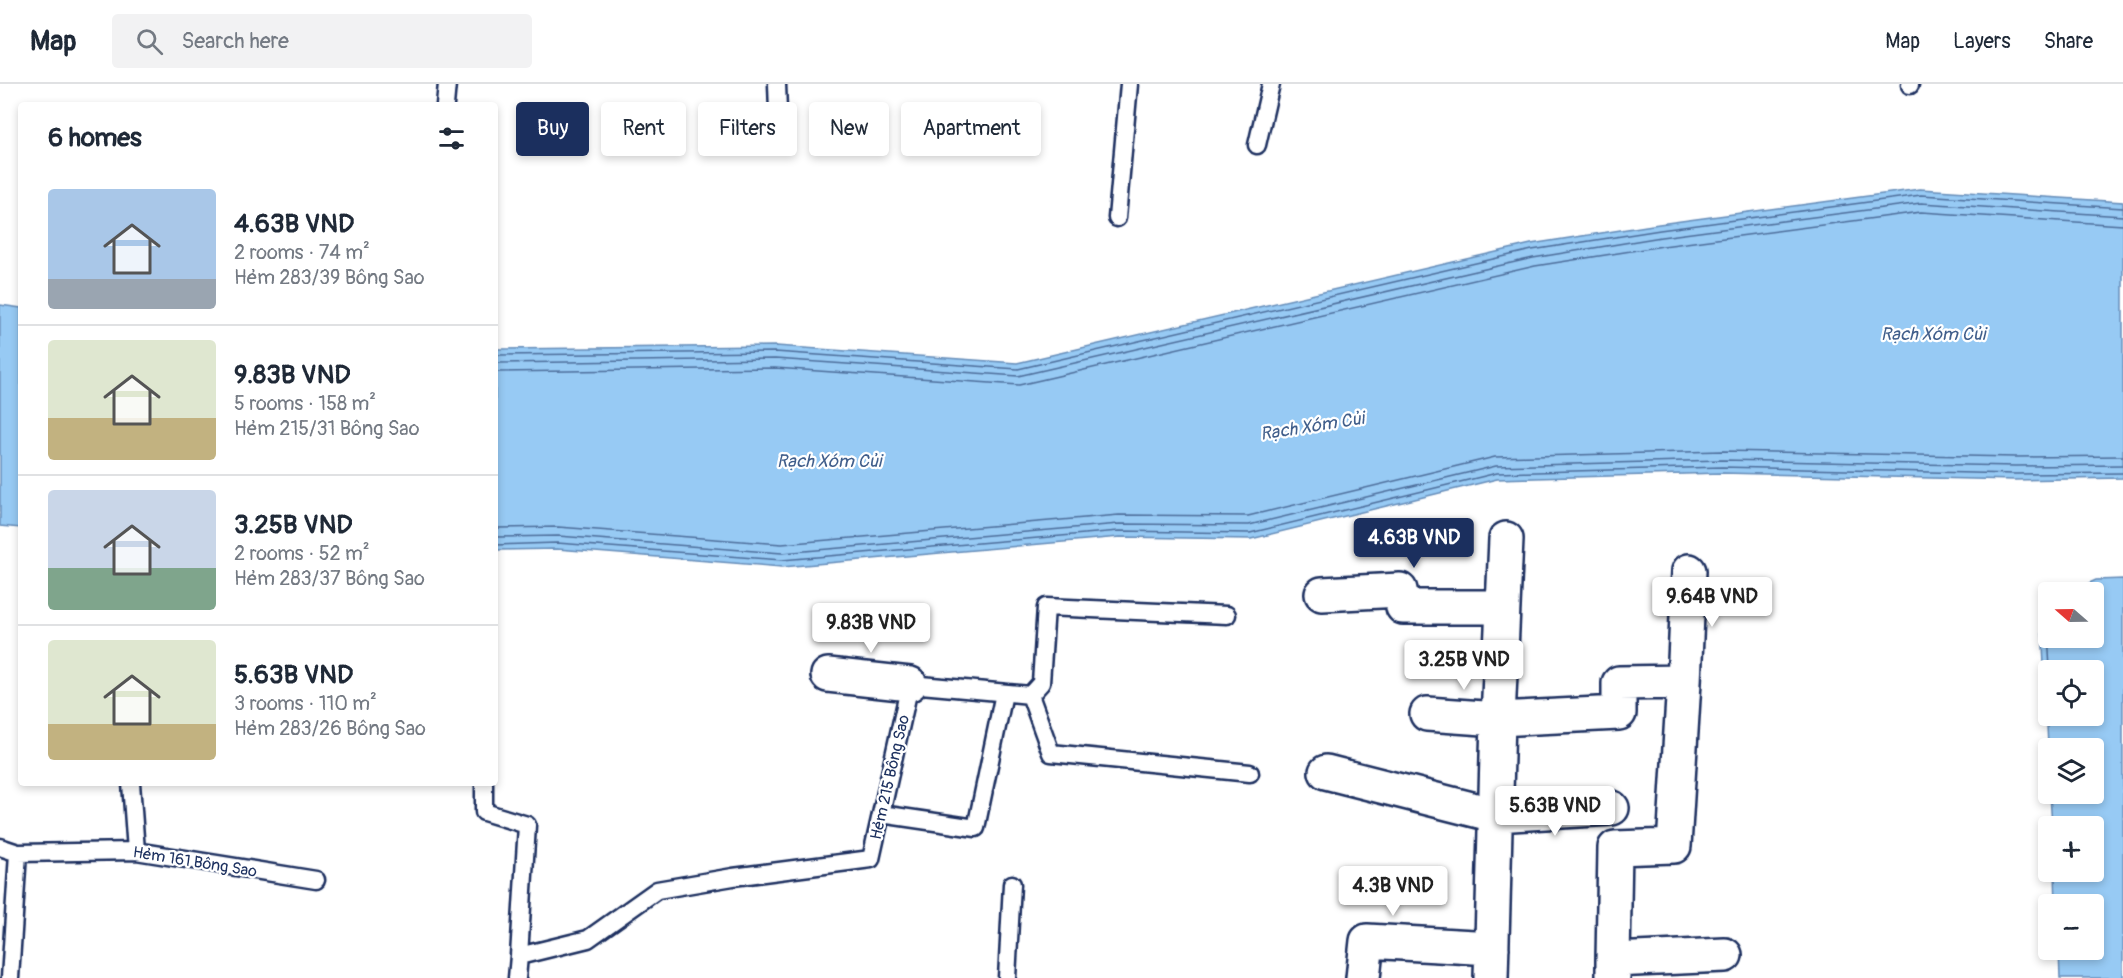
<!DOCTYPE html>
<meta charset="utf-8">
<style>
body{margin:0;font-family:Pangolin,sans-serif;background:#f2f2f3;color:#1f2937;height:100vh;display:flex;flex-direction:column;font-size:22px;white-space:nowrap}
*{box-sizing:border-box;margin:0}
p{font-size:20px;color:#747a83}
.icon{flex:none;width:33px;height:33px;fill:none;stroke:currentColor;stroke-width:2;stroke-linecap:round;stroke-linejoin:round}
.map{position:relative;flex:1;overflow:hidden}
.details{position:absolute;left:18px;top:18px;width:480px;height:684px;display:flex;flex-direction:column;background:#fff;border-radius:6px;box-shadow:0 3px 9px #0003}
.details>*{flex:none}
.hud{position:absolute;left:516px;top:18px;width:570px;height:54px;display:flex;gap:12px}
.needle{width:39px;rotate:290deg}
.controls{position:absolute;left:2038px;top:498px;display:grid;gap:12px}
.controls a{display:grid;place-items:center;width:66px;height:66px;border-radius:6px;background:#fff;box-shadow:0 3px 9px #0003;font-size:30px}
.price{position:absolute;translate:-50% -51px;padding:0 14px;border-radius:6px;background:#fff;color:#222;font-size:20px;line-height:39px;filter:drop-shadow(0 2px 3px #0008)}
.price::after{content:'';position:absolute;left:50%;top:36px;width:18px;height:14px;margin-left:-9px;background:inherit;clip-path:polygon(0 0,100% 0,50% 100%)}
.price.on{background:#1b2f5e;color:#fff}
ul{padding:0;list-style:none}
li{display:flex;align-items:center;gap:18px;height:150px;padding:0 30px}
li+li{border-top:2px solid #e0e1e3}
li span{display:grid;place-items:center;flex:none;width:168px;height:120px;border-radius:6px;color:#555}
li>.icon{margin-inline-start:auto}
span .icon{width:72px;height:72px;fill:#fffc;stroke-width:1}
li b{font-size:26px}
h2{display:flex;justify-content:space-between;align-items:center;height:72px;padding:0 30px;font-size:26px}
.tag{padding:0 21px;border-radius:6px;background:#fff;box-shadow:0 3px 9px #0003;font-size:21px;line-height:54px}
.tag.on{background:#1b2f5e;color:#fff}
header{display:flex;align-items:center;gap:36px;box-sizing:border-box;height:84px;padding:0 30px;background:#fff;border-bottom:2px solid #e0e1e3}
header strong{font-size:28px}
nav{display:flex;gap:33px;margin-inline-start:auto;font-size:21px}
.search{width:420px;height:54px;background:#f2f2f3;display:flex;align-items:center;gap:15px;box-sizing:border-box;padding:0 21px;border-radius:6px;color:#747a83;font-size:22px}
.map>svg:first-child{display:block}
</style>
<header>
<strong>Map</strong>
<div class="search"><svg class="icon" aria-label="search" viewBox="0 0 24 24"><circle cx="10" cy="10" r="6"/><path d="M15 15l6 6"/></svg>Search here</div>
<nav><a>Map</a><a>Layers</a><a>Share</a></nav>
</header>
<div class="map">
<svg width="2123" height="894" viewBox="0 0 2123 894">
<rect width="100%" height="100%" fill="#fff"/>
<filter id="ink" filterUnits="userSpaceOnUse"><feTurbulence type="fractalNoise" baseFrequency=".0167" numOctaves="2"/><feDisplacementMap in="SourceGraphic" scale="12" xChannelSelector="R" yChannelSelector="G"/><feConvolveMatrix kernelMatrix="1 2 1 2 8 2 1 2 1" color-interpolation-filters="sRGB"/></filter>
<g filter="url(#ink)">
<path fill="#97caf4" stroke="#658cb8" stroke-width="1.5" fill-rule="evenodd" d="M1920 105 2123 118V394L2015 396 1722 389 1497 395 1251 455 1120 453 782 483 557 465 495 466V265L776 262 1017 279 1531 160 1659 140Z
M0 221 21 224V444L0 442Z
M2123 495V894H2060L2059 866H2094V820H2056L2055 788H2094V742H2052L2050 710H2094V664H2049V682L2041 521 2049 518V554H2094V508H2069L2096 496ZM2049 586H2094V632H2049Z"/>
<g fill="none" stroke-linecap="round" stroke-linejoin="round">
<path stroke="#4d6d9a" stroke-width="1.5" d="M495 271 775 268 1018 285 1532 166 1660 146 1921 111 2123 124
M495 279 775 275 1018 292 1533 174 1661 153 1921 119 2123 132
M495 288 775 284 1019 301 1535 182 1663 162 1921 128 2123 141
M495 444 558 443 782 460 1119 431 1248 432 1495 373 1722 367 2015 373 2123 372
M495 453 558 452 782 469 1119 440 1249 441 1496 382 1722 376 2015 382 2123 381
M495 461 557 459 782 476 1119 447 1250 449 1497 389 1722 383 2015 390 2123 389
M2049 524 2047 527 2050 586"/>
<g stroke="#1b2f5e" stroke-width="21">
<path id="lane" d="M777 0 778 27
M1910 0V1
M445 21 447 0
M1257 61 1271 0
M1117 134 1129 0
M1030 611 1041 599 1046 523 1227 531
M131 699 136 767
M484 699V728L527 741 519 872
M881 730 976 744 1004 609
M0 763 18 769
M10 894 18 769 136 767 316 796
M517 894 519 872 588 855 657 806 733 793 871 775 910 600 1030 611 1051 669 1250 689
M1007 894 1012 800"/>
</g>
<g stroke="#1b2f5e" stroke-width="38">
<path id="street" d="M1322 510 1400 506 1403 523H1503
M828 591 910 600
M1684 598 1689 487
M1427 630 1498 635 1619 629V599L1684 598 1674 762 1615 764 1613 876
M1326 688 1495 731 1612 724
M1363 894 1367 857 1492 864
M1491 894 1498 635 1506 455
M1613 894V876L1725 871"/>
</g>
<use href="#lane" stroke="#fff" stroke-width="16"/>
<use href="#street" stroke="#fff" stroke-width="33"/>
</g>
</g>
<g text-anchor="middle" stroke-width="4.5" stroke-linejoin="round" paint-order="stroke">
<g font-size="16" fill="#1b2f5e" stroke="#fff">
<text transform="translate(889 693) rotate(-77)" y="6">Hẻm 215 Bông Sao</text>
<text transform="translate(195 777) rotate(9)" y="6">Hẻm 161 Bông Sao</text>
</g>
<g font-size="18" font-style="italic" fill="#405e8b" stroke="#fff">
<text x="1933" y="256">Rạch Xóm Củi</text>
<text transform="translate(1312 342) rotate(-9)" y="6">Rạch Xóm Củi</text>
<text x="829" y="383">Rạch Xóm Củi</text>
</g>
</g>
</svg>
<div class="controls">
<a><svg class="needle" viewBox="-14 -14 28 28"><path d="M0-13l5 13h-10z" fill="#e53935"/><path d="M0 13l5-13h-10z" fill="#747a83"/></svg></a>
<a><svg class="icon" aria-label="locate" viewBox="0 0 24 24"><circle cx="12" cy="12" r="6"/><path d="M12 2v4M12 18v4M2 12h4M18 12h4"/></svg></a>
<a><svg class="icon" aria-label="layers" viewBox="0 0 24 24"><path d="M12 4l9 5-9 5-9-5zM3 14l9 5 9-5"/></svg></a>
<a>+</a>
<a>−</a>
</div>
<b class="price on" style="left:1414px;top:485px">4.63B VND</b>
<b class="price" style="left:1712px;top:544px">9.64B VND</b>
<b class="price" style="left:871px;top:570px">9.83B VND</b>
<b class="price" style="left:1464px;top:607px">3.25B VND</b>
<b class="price" style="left:1555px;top:753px">5.63B VND</b>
<b class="price" style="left:1393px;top:833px">4.3B VND</b>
<div class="hud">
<a class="tag on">Buy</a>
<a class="tag">Rent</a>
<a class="tag">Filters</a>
<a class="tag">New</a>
<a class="tag">Apartment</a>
</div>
<section class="details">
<h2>6 homes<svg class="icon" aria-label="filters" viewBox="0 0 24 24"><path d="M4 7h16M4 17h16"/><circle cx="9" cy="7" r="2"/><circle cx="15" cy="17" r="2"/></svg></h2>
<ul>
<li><span style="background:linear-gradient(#a9c7e8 75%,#9aa5b1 0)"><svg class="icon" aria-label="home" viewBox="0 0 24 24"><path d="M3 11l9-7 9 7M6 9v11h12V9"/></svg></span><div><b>4.63B VND</b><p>2 rooms · 74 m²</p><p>Hẻm 283/39 Bông Sao</p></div></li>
<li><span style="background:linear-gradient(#dfe7d0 65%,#c2b280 0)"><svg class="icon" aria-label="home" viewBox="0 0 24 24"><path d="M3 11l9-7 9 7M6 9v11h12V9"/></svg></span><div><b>9.83B VND</b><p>5 rooms · 158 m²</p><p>Hẻm 215/31 Bông Sao</p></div></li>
<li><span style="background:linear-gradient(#c9d6e8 65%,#7fa58c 0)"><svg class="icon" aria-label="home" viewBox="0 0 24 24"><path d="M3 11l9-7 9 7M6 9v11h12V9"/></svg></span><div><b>3.25B VND</b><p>2 rooms · 52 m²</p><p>Hẻm 283/37 Bông Sao</p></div></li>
<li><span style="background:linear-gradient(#dfe7d0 70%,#c2b280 0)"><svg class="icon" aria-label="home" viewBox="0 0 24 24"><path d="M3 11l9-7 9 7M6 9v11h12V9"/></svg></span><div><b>5.63B VND</b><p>3 rooms · 110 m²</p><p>Hẻm 283/26 Bông Sao</p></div></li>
</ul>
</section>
</div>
